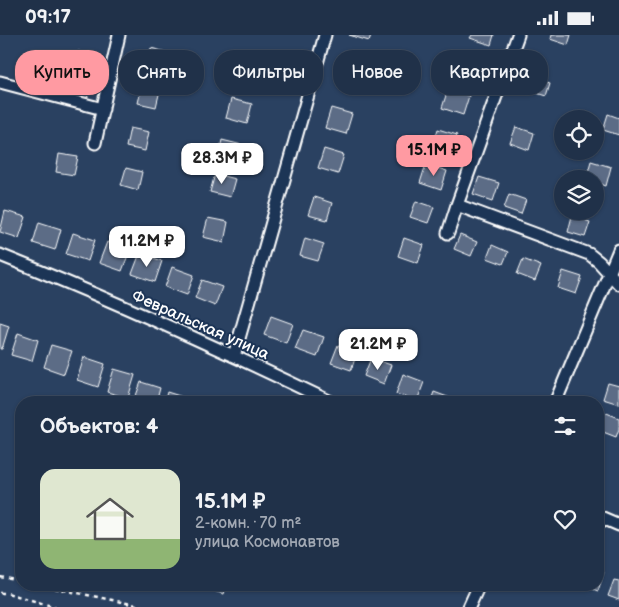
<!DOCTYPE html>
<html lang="ru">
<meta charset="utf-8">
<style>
body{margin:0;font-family:"Balsamiq Sans",sans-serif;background:#283950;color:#f1f3f6;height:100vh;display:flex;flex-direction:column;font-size:19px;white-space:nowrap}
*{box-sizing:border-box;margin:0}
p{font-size:16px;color:#a2a9b4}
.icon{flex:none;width:28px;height:28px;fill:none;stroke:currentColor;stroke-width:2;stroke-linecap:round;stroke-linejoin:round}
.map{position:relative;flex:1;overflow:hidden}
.details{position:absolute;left:15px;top:361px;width:589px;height:195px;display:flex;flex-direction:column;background:#203149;border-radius:20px;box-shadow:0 1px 4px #0004,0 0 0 1px #3d4c61}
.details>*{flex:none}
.banner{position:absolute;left:15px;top:15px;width:590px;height:45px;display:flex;gap:10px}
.controls{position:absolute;left:554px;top:75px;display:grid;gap:10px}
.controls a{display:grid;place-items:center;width:50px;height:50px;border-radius:50%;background:#203149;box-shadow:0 1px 4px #0004,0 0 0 1px #3d4c61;font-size:25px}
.price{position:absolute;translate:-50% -42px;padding:0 11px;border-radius:10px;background:#fff;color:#222;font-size:16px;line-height:32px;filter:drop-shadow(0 1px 2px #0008)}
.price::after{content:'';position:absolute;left:50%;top:30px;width:15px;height:11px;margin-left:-8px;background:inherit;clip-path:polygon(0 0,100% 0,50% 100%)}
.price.selected{background:#ff9aa2;color:#111}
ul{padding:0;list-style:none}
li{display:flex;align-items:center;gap:15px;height:125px;padding:0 25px}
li+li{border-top:1px solid #3d4c61}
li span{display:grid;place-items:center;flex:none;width:140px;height:100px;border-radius:15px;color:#555}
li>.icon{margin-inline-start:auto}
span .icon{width:60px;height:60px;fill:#fffc;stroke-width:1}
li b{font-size:21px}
h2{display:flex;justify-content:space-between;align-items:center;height:60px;padding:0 25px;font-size:21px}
.tag{padding:0 18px;border-radius:20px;background:#203149;box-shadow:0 1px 4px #0004,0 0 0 1px #3d4c61;font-size:18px;line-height:45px}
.tag.selected{background:#ff9aa2;color:#111}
.status{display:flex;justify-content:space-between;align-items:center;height:35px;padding:0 25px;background:#203149;direction:ltr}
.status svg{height:14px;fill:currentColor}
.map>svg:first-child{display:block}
</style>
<div class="status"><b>09:17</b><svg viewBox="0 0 49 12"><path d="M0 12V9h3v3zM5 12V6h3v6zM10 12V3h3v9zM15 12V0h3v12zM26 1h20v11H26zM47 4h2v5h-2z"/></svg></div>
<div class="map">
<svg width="619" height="572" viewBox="0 0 619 572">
<rect width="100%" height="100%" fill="#2a4161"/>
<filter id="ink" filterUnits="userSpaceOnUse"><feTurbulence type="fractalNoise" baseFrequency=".02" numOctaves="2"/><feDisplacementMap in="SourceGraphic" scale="10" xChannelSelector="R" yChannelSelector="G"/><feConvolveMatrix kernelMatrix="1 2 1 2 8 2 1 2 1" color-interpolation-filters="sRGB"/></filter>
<g filter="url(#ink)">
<path fill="#5b6c86" stroke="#fff" d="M349 0H371L369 6Z
M472 0H494L491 10 470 3Z
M551 0H571L568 10 550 4Z
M151 13 170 18 166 36 147 32Z
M78 16 98 20 94 38 75 34Z
M243 17 263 22 259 41 238 36Z
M465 18 485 25 479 42 459 35Z
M343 23 363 29 357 48 338 42Z
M71 43 90 47 87 66 68 63Z
M535 43 550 48 546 61 530 56Z
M142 51 160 55 156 72 138 68Z
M448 54 469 61 463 80 442 73Z
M231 64 252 69 247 89 226 83Z
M331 73 352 79 346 99 325 93Z
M608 79 619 83V100L603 95Z
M516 92 534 98 529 115 510 108Z
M130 93 149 97 145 116 126 112Z
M438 94 457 100 451 116 433 110Z
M222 105 242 110 237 129 218 124Z
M324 114 344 120 338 139 318 133Z
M59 119 78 122 74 140 56 137Z
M591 126 611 132 606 151 595 147V144H586Z
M426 129 447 136 441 155 420 148Z
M126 133 142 137 138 155 121 150Z
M215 139 235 144 230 162 210 157Z
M479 142 499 148 493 166 473 159Z
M509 159 526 165 521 179 504 173Z
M314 162 332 168 327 185 308 180Z
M416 166 434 172 428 188 410 182Z
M5 176 26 182 19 203 0 197Z
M572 181 590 187 585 202 568 197Z
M208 183 228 187 224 207 203 202Z
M39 187 61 194 55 215 33 208Z
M73 198 95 205 88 226 66 219Z
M460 200 477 207 471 221 454 214Z
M305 203 324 209 318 226 300 221Z
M404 203 424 210 418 228 398 221Z
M107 207 130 215 122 236 99 228Z
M492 210 508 217 503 229 487 223Z
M140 218 162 226 155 247 132 239Z
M523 224 541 231 535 246 517 239Z
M172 232 194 240 187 260 165 252Z
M563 236 582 242 576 259 558 253Z
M202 245 222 252 215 271 195 263Z
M271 281 293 289 286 308 264 300Z
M0 288 9 291 2 314H0Z
M303 295 324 302 317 322 295 314Z
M18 298 38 305 32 326 11 320Z
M51 310 72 316 64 339 44 332Z
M338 310 357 318 351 335 331 328Z
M84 322 105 329 98 352 77 345Z
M371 323 391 330 384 349 364 341Z
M114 334 135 340 128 363 107 357Z
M403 339 424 347 417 366 396 359Z
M141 347 160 353 156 368H138L134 366Z
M608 348 619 351V369L603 364Z
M167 357 186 363 185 368H164Z
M434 357 453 364 451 368H430Z
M604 377 619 383V394L616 402 598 395Z
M598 436 604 439 598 456Z
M598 535 604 537 598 556 582 550H598Z
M614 545 619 546V565L608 561Z
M192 550H227L224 559Z"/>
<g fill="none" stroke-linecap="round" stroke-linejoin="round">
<g stroke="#fff" stroke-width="15">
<path id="minor" d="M0 47 103 74
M95 108 119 0
M457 170 518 0
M448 198 457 170 589 219 599 227 619 249
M0 220C113 265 223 315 333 368
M234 321 325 0
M555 368 619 215
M598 481 619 490
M469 572 479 550"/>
</g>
<path stroke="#fff" stroke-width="2.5" stroke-dasharray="4 4" stroke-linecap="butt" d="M0 542 21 546
M39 550 146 572
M0 558H7L55 572"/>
<use href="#minor" stroke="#1d3557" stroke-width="11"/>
</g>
</g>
<g text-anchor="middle" stroke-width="4" stroke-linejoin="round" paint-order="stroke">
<g font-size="16" fill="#fff" stroke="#1d3557">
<text transform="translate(201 289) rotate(24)" y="6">Февральская улица</text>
</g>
</g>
</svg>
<div class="controls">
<a><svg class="icon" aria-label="locate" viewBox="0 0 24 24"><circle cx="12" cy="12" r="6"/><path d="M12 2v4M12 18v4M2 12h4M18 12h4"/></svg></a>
<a><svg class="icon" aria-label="layers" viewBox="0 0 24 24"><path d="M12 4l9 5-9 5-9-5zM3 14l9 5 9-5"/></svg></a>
</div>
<b class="price selected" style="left:434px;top:142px">15.1M ₽</b>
<b class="price" style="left:222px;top:150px">28.3M ₽</b>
<b class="price" style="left:147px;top:233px">11.2M ₽</b>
<b class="price" style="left:378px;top:336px">21.2M ₽</b>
<div class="banner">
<a class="tag selected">Купить</a>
<a class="tag">Снять</a>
<a class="tag">Фильтры</a>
<a class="tag">Новое</a>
<a class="tag">Квартира</a>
</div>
<section class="details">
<h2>Объектов: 4<svg class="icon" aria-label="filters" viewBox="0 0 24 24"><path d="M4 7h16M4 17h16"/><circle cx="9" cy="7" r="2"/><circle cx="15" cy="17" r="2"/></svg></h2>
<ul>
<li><span style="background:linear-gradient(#dfe7d0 70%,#8fb573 0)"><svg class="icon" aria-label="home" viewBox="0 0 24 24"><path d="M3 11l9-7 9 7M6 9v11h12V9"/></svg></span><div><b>15.1M ₽</b><p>2-комн. · 70 m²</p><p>улица Космонавтов</p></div><svg class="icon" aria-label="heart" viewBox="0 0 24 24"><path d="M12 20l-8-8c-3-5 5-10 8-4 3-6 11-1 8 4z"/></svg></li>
</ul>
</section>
</div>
